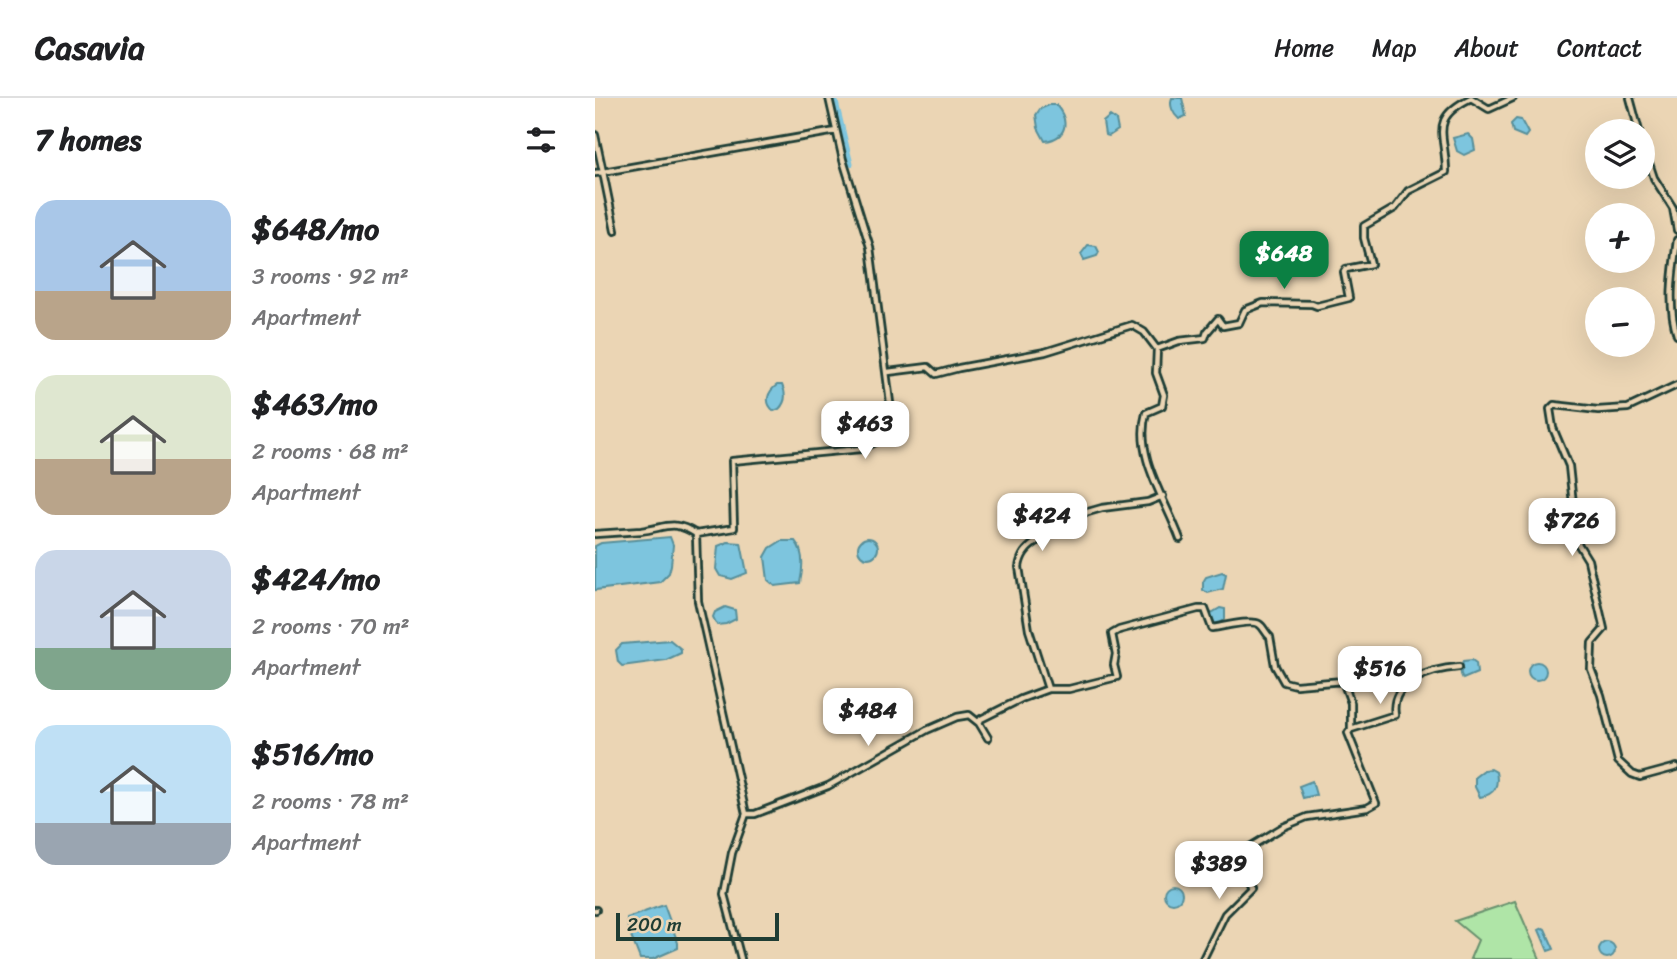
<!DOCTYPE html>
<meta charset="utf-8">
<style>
body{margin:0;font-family:Sriracha,sans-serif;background:#f2f2f2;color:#202124;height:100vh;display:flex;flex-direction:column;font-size:26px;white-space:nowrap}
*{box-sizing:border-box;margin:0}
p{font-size:23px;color:#757577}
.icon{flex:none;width:38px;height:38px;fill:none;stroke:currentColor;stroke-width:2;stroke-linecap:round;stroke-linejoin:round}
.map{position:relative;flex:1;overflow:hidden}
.panel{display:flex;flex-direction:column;background:#fff;width:595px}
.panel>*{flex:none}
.fabs{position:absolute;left:990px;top:21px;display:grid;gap:14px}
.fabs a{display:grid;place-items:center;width:70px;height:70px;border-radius:50%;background:#fff;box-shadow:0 7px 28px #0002;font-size:35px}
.scale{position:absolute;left:21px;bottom:18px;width:163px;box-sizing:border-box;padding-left:7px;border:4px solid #1f3d34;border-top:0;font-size:19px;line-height:24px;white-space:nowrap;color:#1f3d34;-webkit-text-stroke:5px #ebd5b4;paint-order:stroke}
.price{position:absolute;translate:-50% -60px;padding:0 16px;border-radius:14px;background:#fff;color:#222;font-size:23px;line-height:46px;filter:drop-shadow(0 2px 4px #0008)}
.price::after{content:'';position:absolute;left:50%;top:42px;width:21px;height:16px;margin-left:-10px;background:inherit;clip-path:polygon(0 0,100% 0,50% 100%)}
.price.current{background:#0b8043;color:#fff}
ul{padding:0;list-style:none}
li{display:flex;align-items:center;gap:21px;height:175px;padding:0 35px}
li span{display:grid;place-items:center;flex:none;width:196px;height:140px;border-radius:21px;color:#555}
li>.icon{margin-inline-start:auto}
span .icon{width:84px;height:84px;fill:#fffc;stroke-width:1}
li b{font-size:30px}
h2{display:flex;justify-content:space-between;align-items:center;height:84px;padding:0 35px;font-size:30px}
header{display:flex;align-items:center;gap:42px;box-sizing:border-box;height:98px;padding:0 35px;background:#fff;border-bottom:2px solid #e0e0e0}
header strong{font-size:33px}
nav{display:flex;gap:38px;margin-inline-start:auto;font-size:24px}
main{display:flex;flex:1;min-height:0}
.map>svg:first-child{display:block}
</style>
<header>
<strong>Casavia</strong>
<nav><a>Home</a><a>Map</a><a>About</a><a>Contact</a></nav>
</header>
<main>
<section class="panel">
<h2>7 homes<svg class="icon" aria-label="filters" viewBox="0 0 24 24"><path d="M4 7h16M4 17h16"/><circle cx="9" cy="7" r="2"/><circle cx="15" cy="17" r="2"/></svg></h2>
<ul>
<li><span style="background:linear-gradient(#a9c7e8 65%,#b9a48a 0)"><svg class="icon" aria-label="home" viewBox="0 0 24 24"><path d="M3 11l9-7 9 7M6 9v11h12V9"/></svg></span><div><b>$648/mo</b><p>3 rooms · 92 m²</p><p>Apartment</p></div></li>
<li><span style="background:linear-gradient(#dfe7d0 60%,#b9a48a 0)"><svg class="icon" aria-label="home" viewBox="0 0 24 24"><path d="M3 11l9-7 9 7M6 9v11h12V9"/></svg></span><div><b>$463/mo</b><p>2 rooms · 68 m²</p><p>Apartment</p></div></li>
<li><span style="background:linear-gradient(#c9d6e8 70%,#7fa58c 0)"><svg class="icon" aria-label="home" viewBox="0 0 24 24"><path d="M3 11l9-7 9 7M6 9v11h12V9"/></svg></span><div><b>$424/mo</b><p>2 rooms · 70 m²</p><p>Apartment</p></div></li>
<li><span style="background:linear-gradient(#bfe0f5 70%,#9aa5b1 0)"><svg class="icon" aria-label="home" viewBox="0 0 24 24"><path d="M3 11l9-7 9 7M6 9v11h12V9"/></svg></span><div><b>$516/mo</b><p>2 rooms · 78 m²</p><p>Apartment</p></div></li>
</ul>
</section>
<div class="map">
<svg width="1082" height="861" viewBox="0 0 1082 861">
<rect width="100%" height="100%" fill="#ebd5b4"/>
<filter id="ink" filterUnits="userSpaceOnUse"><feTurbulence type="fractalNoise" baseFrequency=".0143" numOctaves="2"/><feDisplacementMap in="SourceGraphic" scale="14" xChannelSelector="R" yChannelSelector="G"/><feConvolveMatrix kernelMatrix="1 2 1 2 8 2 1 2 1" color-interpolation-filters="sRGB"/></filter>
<g filter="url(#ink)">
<path fill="#afe5a7" stroke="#67916e" stroke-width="2" d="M920 803 945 861H875L883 842 860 823Z"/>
<path fill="#7dc5de" stroke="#578f9a" stroke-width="2" d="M577 0H587L591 18 584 21C578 16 574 7 577 0Z
M454 7H461C475 23 472 40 450 43L443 30 441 17 445 11Z
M515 18 521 22 523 32 514 38 510 37 508 24Z
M921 21 926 22 933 35 930 39 918 34 916 26Z
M873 36 878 41 880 52 869 57 862 53 858 40Z
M493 147 501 148 504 154 502 158 489 162 486 156Z
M182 287H187C191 295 191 304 184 311L179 313C169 305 172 294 182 287Z
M75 439 78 447 76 467 74 475 65 484 0 492V448L6 445Z
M263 450a10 10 0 1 1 20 0a10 10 0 1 1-20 0Z
M186 443H200C210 454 208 471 205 485L180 488 173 482 170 459 175 450Z
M133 444 146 445 152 475 137 481 125 478 121 471 123 448Z
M627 474 631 476 628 491 613 495 608 492V484L611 479Z
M130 509 140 512 141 521 131 526 122 527 118 519 120 514Z
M625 510 630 511V521L622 528 619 526 615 516Z
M75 542 86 551V555L71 562 27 568 23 564 21 552 27 546Z
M877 562 881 565 882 575 868 581C864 574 865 570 868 563Z
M933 573a9 9 0 1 1 18 0a9 9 0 1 1-18 0Z
M896 671 901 674C904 687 900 697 885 699L880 689V679L889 672Z
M717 683 721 697 708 700 704 688Z
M569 796a9 9 0 1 1 18 0a9 9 0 1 1-18 0Z
M69 807 83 845V850L58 861H45L33 830 32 820Z
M948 830 950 831 959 851 953 853 944 832Z
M1004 852a8 8 0 1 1 16 0a8 8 0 1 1-16 0Z"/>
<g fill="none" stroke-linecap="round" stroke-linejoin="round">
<path stroke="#7dc5de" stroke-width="5" d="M240 0 256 66"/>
<g stroke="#1f3d34" stroke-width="10">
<path id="street" d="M1035 0 1044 33
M0 37 8 74 0 75
M1048 47 1059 80 1078 110 1082 132
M20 133 8 74 241 33
M1082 142C1078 173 1072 207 1082 237
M293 274 333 269 341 276 364 270 450 254 537 227 549 234 562 251
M1082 287 1033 310 1003 312 959 307 955 311 958 330 974 368 982 444 993 462 1009 531 997 545 996 571 1006 597 1023 663 1037 676 1045 679 1082 669
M0 436C15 435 31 434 46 433 70 430 79 421 101 436
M585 441C570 400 539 358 551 315L567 308 569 297 561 275 562 251 584 243 610 240 612 234 623 221 628 228 644 225 650 212 668 205 717 206 722 208 754 200 749 174 751 171 776 166 769 140V128L800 110 813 93 851 74C851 36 833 21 876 0L894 11 918 0
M453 591 434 532 424 469C426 457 431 451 441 444L440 433 444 428 507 410 553 404 568 398
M393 640 384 625 386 621 426 601 453 591H474L522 579 519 567 521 556 517 536 524 532 603 511H610L617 530C626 529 656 521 664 526 669 529 670 535 675 539L680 568 689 584 701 587 748 583 756 605V631
M151 716H160L233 688 332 632 362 619 374 617 384 625
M0 812H1
M146 861 129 796 137 755 151 716 103 503 101 436 139 430 137 363 266 351 295 337 298 328 275 149 248 62 234 0
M608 861 630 816 656 790 644 762 645 755 688 729 712 719 772 710 781 705 753 635 756 631 800 617C794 583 837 571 864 569"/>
</g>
<use href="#street" stroke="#ebd5b4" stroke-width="4.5"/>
</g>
</g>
</svg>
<div class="fabs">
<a><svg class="icon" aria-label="layers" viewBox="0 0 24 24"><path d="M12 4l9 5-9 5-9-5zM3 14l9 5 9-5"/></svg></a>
<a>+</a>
<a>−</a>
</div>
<div class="scale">200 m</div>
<b class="price current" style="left:689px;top:193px">$648</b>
<b class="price" style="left:270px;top:363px">$463</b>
<b class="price" style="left:447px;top:455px">$424</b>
<b class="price" style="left:977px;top:460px">$726</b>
<b class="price" style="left:785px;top:608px">$516</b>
<b class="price" style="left:273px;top:650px">$484</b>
<b class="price" style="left:624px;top:803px">$389</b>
</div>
</main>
